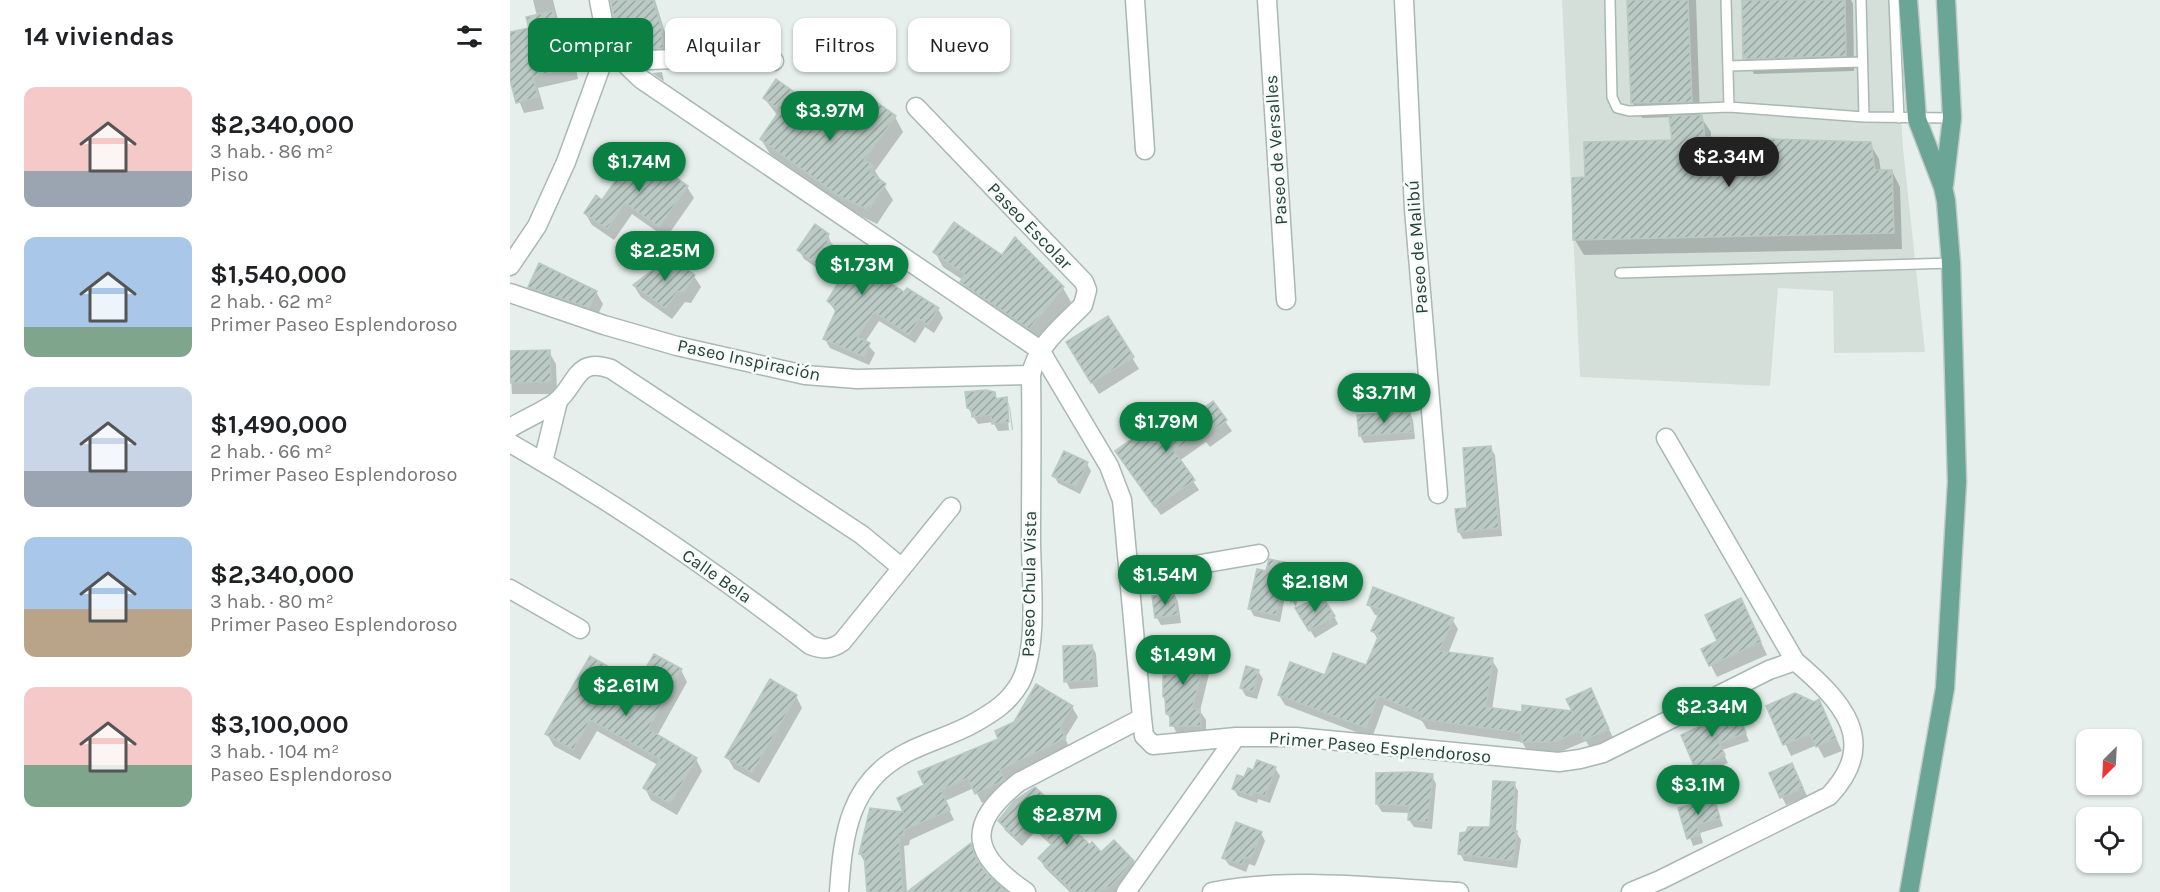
<!DOCTYPE html>
<html lang="es">
<meta charset="utf-8">
<style>
body{margin:0;font-family:Karla,sans-serif;background:#f2f2f2;color:#202124;height:100vh;display:flex;flex-direction:column;font-size:22px;white-space:nowrap}
*{box-sizing:border-box;margin:0}
p{font-size:20px;color:#757577}
.icon{flex:none;width:33px;height:33px;fill:none;stroke:currentColor;stroke-width:2;stroke-linecap:round;stroke-linejoin:round}
.map{position:relative;flex:1;overflow:hidden}
.panel{display:flex;flex-direction:column;background:#fff;width:510px}
.panel>*{flex:none}
.banner{position:absolute;left:18px;top:18px;width:570px;height:54px;display:flex;gap:12px}
.needle{width:39px;rotate:204deg}
.fabs{position:absolute;left:1566px;top:729px;display:grid;gap:12px}
.fabs a{display:grid;place-items:center;width:66px;height:66px;border-radius:12px;background:#fff;box-shadow:0 2px 4px #0004;font-size:30px}
.price{position:absolute;translate:-50% -51px;padding:0 14px;border-radius:21px;background:#0b8043;color:#fff;font-size:20px;line-height:39px;filter:drop-shadow(0 2px 3px #0008)}
.price::after{content:'';position:absolute;left:50%;top:36px;width:18px;height:14px;margin-left:-9px;background:inherit;clip-path:polygon(0 0,100% 0,50% 100%)}
.price.on{background:#222;color:#fff}
ul{padding:0;list-style:none}
li{display:flex;align-items:center;gap:18px;height:150px;padding:0 24px}
li span{display:grid;place-items:center;flex:none;width:168px;height:120px;border-radius:12px;color:#555}
li>.icon{margin-inline-start:auto}
span .icon{width:72px;height:72px;fill:#fffc;stroke-width:1}
li b{font-size:26px}
h2{display:flex;justify-content:space-between;align-items:center;height:72px;padding:0 24px;font-size:26px}
.tag{padding:0 21px;border-radius:12px;background:#fff;box-shadow:0 2px 4px #0004;font-size:21px;line-height:54px}
.tag.on{background:#0b8043;color:#fff}
main{display:flex;flex:1;min-height:0}
.map>svg:first-child{display:block}
</style>
<main>
<section class="panel">
<h2>14 viviendas<svg class="icon" aria-label="filters" viewBox="0 0 24 24"><path d="M4 7h16M4 17h16"/><circle cx="9" cy="7" r="2"/><circle cx="15" cy="17" r="2"/></svg></h2>
<ul>
<li><span style="background:linear-gradient(#f6c9c9 70%,#9aa5b1 0)"><svg class="icon" aria-label="home" viewBox="0 0 24 24"><path d="M3 11l9-7 9 7M6 9v11h12V9"/></svg></span><div><b>$2,340,000</b><p>3 hab. · 86 m²</p><p>Piso</p></div></li>
<li><span style="background:linear-gradient(#a9c7e8 75%,#7fa58c 0)"><svg class="icon" aria-label="home" viewBox="0 0 24 24"><path d="M3 11l9-7 9 7M6 9v11h12V9"/></svg></span><div><b>$1,540,000</b><p>2 hab. · 62 m²</p><p>Primer Paseo Esplendoroso</p></div></li>
<li><span style="background:linear-gradient(#c9d6e8 70%,#9aa5b1 0)"><svg class="icon" aria-label="home" viewBox="0 0 24 24"><path d="M3 11l9-7 9 7M6 9v11h12V9"/></svg></span><div><b>$1,490,000</b><p>2 hab. · 66 m²</p><p>Primer Paseo Esplendoroso</p></div></li>
<li><span style="background:linear-gradient(#a9c7e8 60%,#b9a48a 0)"><svg class="icon" aria-label="home" viewBox="0 0 24 24"><path d="M3 11l9-7 9 7M6 9v11h12V9"/></svg></span><div><b>$2,340,000</b><p>3 hab. · 80 m²</p><p>Primer Paseo Esplendoroso</p></div></li>
<li><span style="background:linear-gradient(#f6c9c9 65%,#7fa58c 0)"><svg class="icon" aria-label="home" viewBox="0 0 24 24"><path d="M3 11l9-7 9 7M6 9v11h12V9"/></svg></span><div><b>$3,100,000</b><p>3 hab. · 104 m²</p><p>Paseo Esplendoroso</p></div></li>
</ul>
</section>
<div class="map">
<svg width="1650" height="892" viewBox="0 0 1650 892">
<defs>
<pattern id="building-hatch" width="6" height="6" patternUnits="userSpaceOnUse" patternTransform="scale(1.5)"><rect width="6" height="6" fill="#bbcac4"/><path d="M-1 1l2-2M0 6l6-6M5 7l2-2" fill="none" stroke="#98a6a0"/></pattern>
</defs>
<rect width="100%" height="100%" fill="#e6efeb"/>
<path fill="#d4dfda" d="M1052 0H1384L1393 148 1415 352 1324 353 1323 291 1268 288 1260 386 1070 377Z"/>
<path fill="#0003" fill-rule="evenodd" d="M23 0H43L49 24 62 21 68 32 77 66 66 68 68 79 28 88 34 109 14 113 0 79V34L21 29 27 16Z
M100 0H145L158 42 159 58H135L128 46 115 50 110 40Z
M1119 0H1186L1190 116 1201 132V139L1360 144 1369 159 1371 172 1382 171 1390 187 1392 249 1074 255 1065 240 1076 179 1164 141 1161 117 1132 118 1122 102Z
M1233 0H1341L1343 4 1344 71 1244 74 1235 58Z
M152 72 154 81 142 73Z
M254 98 329 125 385 117 393 132 365 171 383 200 367 224 339 210 260 154 251 139 268 116Z
M177 187 184 198 156 238 122 214 104 240 82 225 75 213 93 202Z
M318 235 322 246 394 294 428 309 433 318 424 333 415 327 405 343 369 321 355 342 365 353 359 365 320 348 315 339 326 312 318 301 330 284 294 259 289 250Z
M425 252 493 257 553 288 561 302 528 343 460 296 453 280 433 267Z
M184 276 191 287 181 303 175 302 162 319 131 297 124 286Z
M20 287 86 292 93 304 86 319 26 299Z
M598 318 629 369 589 394 564 354Z
M39 352 46 364 47 394H2L0 353Z
M484 394 488 400 496 399 500 407 503 430 488 431 483 422 468 424 458 408ZM496 405H499L502 430H499Z
M702 403 722 431 700 447 696 442 669 461 689 490 651 515 613 461 669 428Z
M899 412 903 420 905 439 854 443 850 436Z
M980 447 985 455 992 536 953 539 949 532Z
M577 464 581 471 570 494 548 483 544 476Z
M788 566 792 574 786 607 776 592 770 622 744 616 740 609 757 573Z
M664 594 668 602 671 623 651 625 647 618Z
M859 605 942 619 948 629 938 654 982 660 988 670 982 710 1013 714 1064 712 1086 700 1104 740 1081 750 1076 741 1050 752H1018L1012 742 917 729 912 721 874 705 862 738 775 705 769 695 815 677 857 667 868 640 863 631 869 616 865 615Z
M787 609 824 616 828 624 805 638Z
M1237 612 1257 655 1207 677 1193 650 1209 642Z
M582 646 586 654 588 687 560 689 556 681Z
M692 650 698 660 699 674 690 711 696 720V736H668L657 713 654 696Z
M171 670 177 682 147 736 186 759 192 771 167 815 141 800 135 788 148 765 87 731 70 760 44 746 37 734 128 685Z
M748 671 753 679 747 699 736 696 731 688Z
M286 696 292 708 249 783 224 769 217 757Z
M1309 701 1332 751 1314 758 1307 745 1281 756 1258 707Z
M562 707 568 717 555 738 560 749 495 781 499 790 472 803 464 788 435 801 444 820 400 840 399 845 394 846 397 892H358L356 864 350 854 396 814 416 786Z
M1226 711 1239 741 1212 750 1218 763 1191 775 1173 736Z
M765 768 770 776 760 803 748 799 747 803 728 796 724 789 743 772Z
M1286 772 1297 796 1276 805 1272 797Z
M922 776 926 784 922 829 904 827 899 820 900 813 872 812 867 804Z
M1004 784 1008 791 1006 832 1011 840 1007 868 954 861 950 853 981 828Z
M1203 800 1213 826 1190 833 1193 843 1183 846 1170 809Z
M539 802 545 812 580 847 591 854 623 862 629 871 609 892H560L535 868 530 859 542 846 526 831 512 846 495 830 490 821Z
M751 833 755 841 745 866 739 864 736 872 719 865 714 858Z"/>
<path fill="url(#building-hatch)" stroke="#b8c9c2" stroke-width="1.5" d="M107 0H143L153 32H151L154 48 128 49 125 37 108 41 101 2Z
M1117 0H1178L1182 102 1121 103Z
M1232 0H1335L1336 56 1233 59Z
M43 11 46 23 63 19 71 54 60 57 63 67 23 77 28 97 6 103 0 80V32L19 28 16 17Z
M266 79 328 123 351 91 386 116 354 160 364 166 360 172 376 184 358 210 329 196 250 139 270 110 253 98Z
M1192 115 1195 137 1361 142 1365 170H1382L1384 233 1063 240 1062 178 1075 177 1074 142 1162 140 1159 116Z
M127 150 178 186 149 227 115 203 97 229 74 213 86 195 92 200Z
M444 222 492 255 505 237 554 287 519 329 450 282 455 275 423 252Z
M305 224 319 234 316 239 325 247 394 292 397 288 429 308 418 325 409 319 399 335 364 312 347 337 360 343 354 357 313 339 327 308 317 301 330 280 287 250Z
M160 257 185 275 174 292 168 291 155 308 123 285Z
M29 263 87 291 79 308 18 287Z
M598 316 624 357 581 383 556 342Z
M40 350 41 382 0 383V351Z
M476 390 485 392 486 399 497 397 499 422 482 424 481 415 462 417 461 408H457L455 392Z
M703 401 717 420 693 438 690 433 664 451 685 480 645 507 605 451 659 413 669 426Z
M900 411 902 432 849 436 847 415Z
M981 446 989 528 948 532 945 509 957 508 953 448Z
M554 451 578 462 566 487 542 476Z
M759 559 789 565 781 602 772 587 766 615 738 609 747 569 756 571Z
M863 587 944 618 929 651 983 658 976 707 1012 712V705L1062 711 1056 699 1081 688 1099 729 1074 740 1070 731 1044 742H1011V733L910 719 913 714 868 696 856 728 768 695 780 662 815 675 823 653 856 665 869 635 861 631 871 609 857 605Z
M664 593 668 615 645 618 642 596Z
M812 596 825 616 799 631 785 608Z
M1231 598 1251 642 1199 666 1191 649 1207 641 1195 615Z
M582 645 584 680 554 682 553 646Z
M693 649 694 663 682 709H690L691 726H660V715L656 714 655 697H653V675H658L656 650Z
M144 654 172 669 138 729 187 758 160 804 133 788 150 759 80 720 63 750 35 734 80 656 127 683Z
M736 666 749 670 743 692 730 688Z
M260 679 287 695 242 773 215 757Z
M526 684 563 706 550 727 556 738 490 770 495 780 465 794 458 778 431 790 440 810 394 830V835L389 836 393 892H357L354 854H349L360 808 393 812 387 798 414 785 408 772 488 739 485 731 504 722Z
M1285 693 1304 702 1309 699 1326 738 1306 747 1300 734 1273 745 1256 706Z
M1227 709 1236 733 1209 743 1215 755 1185 768 1171 735Z
M747 760 766 767 755 796 744 792 742 796 722 789 727 775 734 777 738 768 743 770Z
M1282 763 1293 788 1270 798 1259 773Z
M903 772 923 774 918 822 898 820 899 806 866 804V773Z
M983 781 1005 782 1002 831H1007L1003 861 948 854 950 833 956 832 958 827H980Z
M525 787 540 801 538 804 580 845 582 842 591 852 604 840 624 861 600 887 585 892H563L528 858 542 844 520 823 506 838 488 821 504 801Z
M1204 798 1210 818 1187 825 1190 835 1177 839 1168 808Z
M726 822 752 832 741 859 735 857 732 865 712 858Z
M461 843 466 858 475 872 497 892H397Z"/>
<g fill="none" stroke-linecap="round" stroke-linejoin="round">
<g stroke="#a8b8b2" stroke-width="12">
<path id="service" d="M1100 0 1102 97 1107 108 1119 111 1219 107
M1216 0 1219 107 1354 117 1442 118
M1351 0 1354 117
M1384 0 1389 118
M1218 66 1351 62
M1110 273 1441 263"/>
</g>
<g stroke="#a8b8b2" stroke-width="21">
<path id="minor" d="M625 0 635 150
M757 0 776 300
M894 0 904 209 928 494
M98 47 131 79 530 350 599 466 612 500 632 718 634 736 643 745 726 737H786L1049 762 1070 759 1093 753 1259 670 1285 661C1331 700 1371 741 1319 796L1150 880 1121 892
M113 61 166 59 264 61
M0 266 27 226 56 162 98 47 89 0
M0 293 94 325 167 346 295 375 347 379 521 375
M0 428C15 419 32 412 46 402 67 386 65 356 101 369L352 535 392 568
M1156 438 1285 661
M0 443C105 503 205 571 300 645 313 650 320 650 332 642L441 507
M33 462 48 401
M621 576 749 554
M0 589 70 629
M329 892C333 834 339 782 396 753 419 741 444 735 466 722 485 711 499 702 510 683 529 648 521 580 521 539 521 484 522 430 521 375 526 346 553 326 573 305L577 290 574 282 406 107
M516 892C462 855 454 825 509 782L632 718
M616 892 726 737
M702 892C777 876 872 888 949 892"/>
</g>
<g stroke="#c2cac8" stroke-width="21">
<path id="primary" d="M1398 0 1407 119 1433 187 1436 201 1441 263 1447 482 1435 688 1399 892
M1434 185 1442 118 1436 0"/>
</g>
<use href="#service" stroke="#fff" stroke-width="9"/>
<use href="#minor" stroke="#fff" stroke-width="18"/>
<use href="#primary" stroke="#6aa596" stroke-width="18"/>
</g>
<g text-anchor="middle" stroke-width="5" stroke-linejoin="round" paint-order="stroke">
<g font-size="18" fill="#24423a" stroke="#f7fbf9">
<text transform="translate(766 150) rotate(-94)" y="6">Paseo de Versalles</text>
<text transform="translate(520 226) rotate(46)" y="6">Paseo Escolar</text>
<text transform="translate(907 247) rotate(-94)" y="6">Paseo de Malibú</text>
<text transform="translate(239 360) rotate(12)" y="6">Paseo Inspiración</text>
<text transform="translate(207 576) rotate(35)" y="6">Calle Bela</text>
<text transform="translate(519 584) rotate(-89)" y="6">Paseo Chula Vista</text>
<text transform="translate(870 747) rotate(5)" y="6">Primer Paseo Esplendoroso</text>
</g>
</g>
</svg>
<div class="fabs">
<a><svg class="needle" viewBox="-14 -14 28 28"><path d="M0-13l5 13h-10z" fill="#e53935"/><path d="M0 13l5-13h-10z" fill="#757577"/></svg></a>
<a><svg class="icon" aria-label="locate" viewBox="0 0 24 24"><circle cx="12" cy="12" r="6"/><path d="M12 2v4M12 18v4M2 12h4M18 12h4"/></svg></a>
</div>
<b class="price" style="left:320px;top:142px">$3.97M</b>
<b class="price on" style="left:1219px;top:188px">$2.34M</b>
<b class="price" style="left:129px;top:193px">$1.74M</b>
<b class="price" style="left:155px;top:282px">$2.25M</b>
<b class="price" style="left:352px;top:296px">$1.73M</b>
<b class="price" style="left:874px;top:424px">$3.71M</b>
<b class="price" style="left:656px;top:453px">$1.79M</b>
<b class="price" style="left:655px;top:606px">$1.54M</b>
<b class="price" style="left:805px;top:613px">$2.18M</b>
<b class="price" style="left:673px;top:686px">$1.49M</b>
<b class="price" style="left:116px;top:717px">$2.61M</b>
<b class="price" style="left:1202px;top:738px">$2.34M</b>
<b class="price" style="left:1188px;top:816px">$3.1M</b>
<b class="price" style="left:557px;top:846px">$2.87M</b>
<div class="banner">
<a class="tag on">Comprar</a>
<a class="tag">Alquilar</a>
<a class="tag">Filtros</a>
<a class="tag">Nuevo</a>
</div>
</div>
</main>
